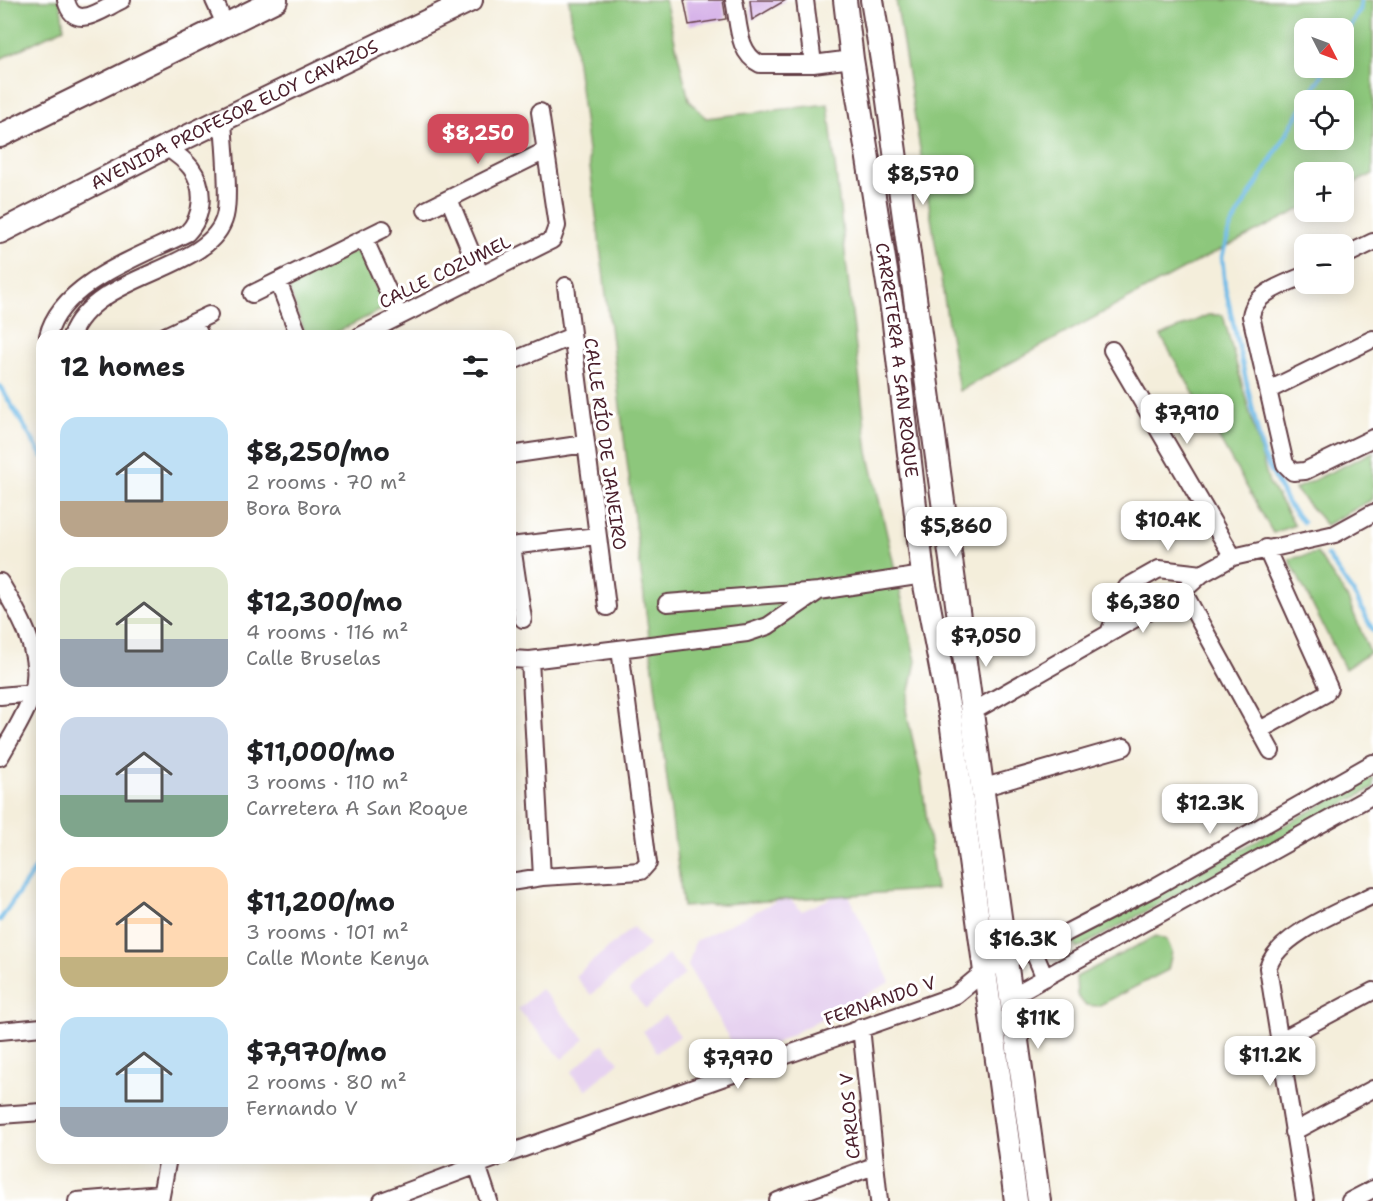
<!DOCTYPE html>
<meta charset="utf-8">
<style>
body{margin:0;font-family:"Shantell Sans",sans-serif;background:#f6f6f6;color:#202124;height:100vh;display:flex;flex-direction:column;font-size:22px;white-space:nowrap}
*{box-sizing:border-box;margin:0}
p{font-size:20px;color:#757577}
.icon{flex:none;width:33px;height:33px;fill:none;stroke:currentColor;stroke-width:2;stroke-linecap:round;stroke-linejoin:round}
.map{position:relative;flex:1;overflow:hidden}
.sheet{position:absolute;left:36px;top:330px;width:480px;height:834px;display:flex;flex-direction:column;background:#fff;border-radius:18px;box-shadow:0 3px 15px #0003}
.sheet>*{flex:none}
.needle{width:39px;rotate:132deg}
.tools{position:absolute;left:1294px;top:18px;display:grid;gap:12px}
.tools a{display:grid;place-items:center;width:60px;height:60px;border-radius:12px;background:#fff;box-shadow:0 3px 15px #0003;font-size:30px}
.price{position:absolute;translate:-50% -51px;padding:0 14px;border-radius:12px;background:#fff;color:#222;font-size:20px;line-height:39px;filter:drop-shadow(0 2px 3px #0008)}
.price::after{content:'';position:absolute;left:50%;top:36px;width:18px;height:14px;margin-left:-9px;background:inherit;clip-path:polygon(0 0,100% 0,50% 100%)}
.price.on{background:#d1495b;color:#fff}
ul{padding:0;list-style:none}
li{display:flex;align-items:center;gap:18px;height:150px;padding:0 24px}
li span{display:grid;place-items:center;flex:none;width:168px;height:120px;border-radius:18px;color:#555}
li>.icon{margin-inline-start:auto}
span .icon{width:72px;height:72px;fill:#fffc;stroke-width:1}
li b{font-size:26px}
h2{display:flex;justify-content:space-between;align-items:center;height:72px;padding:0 24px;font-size:26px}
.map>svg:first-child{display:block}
</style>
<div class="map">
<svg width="1373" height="1201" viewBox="0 0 1373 1201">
<rect width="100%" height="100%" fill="#fff"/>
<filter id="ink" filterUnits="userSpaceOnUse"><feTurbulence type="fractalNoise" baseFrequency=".0167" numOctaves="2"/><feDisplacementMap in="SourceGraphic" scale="12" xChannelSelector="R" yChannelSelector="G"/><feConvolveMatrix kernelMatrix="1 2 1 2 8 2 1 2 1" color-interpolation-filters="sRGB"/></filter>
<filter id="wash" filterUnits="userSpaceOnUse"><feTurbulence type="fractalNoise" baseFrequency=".008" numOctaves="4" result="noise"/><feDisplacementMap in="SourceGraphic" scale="24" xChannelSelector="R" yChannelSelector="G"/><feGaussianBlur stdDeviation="1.35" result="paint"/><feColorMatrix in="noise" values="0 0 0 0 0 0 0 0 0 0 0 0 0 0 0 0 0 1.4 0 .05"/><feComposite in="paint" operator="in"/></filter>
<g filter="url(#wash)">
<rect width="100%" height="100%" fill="#f4eedb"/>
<path fill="#e6d2f0" d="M847 891 890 982 742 1061 688 966 695 941 787 896 802 911Z
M633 927 649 945 591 995 575 976Z
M668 955 685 974 646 1009 629 990Z
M541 989 585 1039 562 1059 518 1009Z
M665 1015 680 1036 657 1052 643 1031Z
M603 1044 619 1062 586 1090 571 1072Z"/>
<path fill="#8dc77b" stroke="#6c7353" stroke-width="1.5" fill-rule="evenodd" d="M0 0H60L64 28 0 59Z
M569 0H665L689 100 706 118 828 104 868 452 916 661 906 710 921 776 936 889 683 907Z
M896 0H1373V174L1344 188V172H1305V207L1198 261 959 391ZM1344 28V68H1305V28ZM1344 100V140H1305V100Z
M358 250 385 302 383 309 329 336H306L286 280Z
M1208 315H1223L1269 483 1295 525 1273 533 1161 336Z
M1373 452V499L1326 525 1295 489Z
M1317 553 1347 597 1370 653 1345 669 1289 559Z
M1373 777V788L1077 949 1072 941Z
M1156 936 1167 940 1172 952 1168 970 1098 1006 1085 1005 1077 995 1076 977Z"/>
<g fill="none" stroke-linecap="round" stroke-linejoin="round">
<path stroke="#6dbae7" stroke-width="4.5" d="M1344 36 1360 10 1361 0
M1307 100 1326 68
M0 386 42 456
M1303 522 1288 504 1263 455 1225 287 1222 257 1230 228 1305 103
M1327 555 1356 597 1373 631
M0 920 42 859"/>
</g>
<g id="blocks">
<path fill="#d5b1e8" d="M684 0H723L726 19 689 25Z
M750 0H786L752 20Z"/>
</g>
</g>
<g filter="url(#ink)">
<use href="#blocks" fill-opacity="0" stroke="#643e45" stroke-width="1.5"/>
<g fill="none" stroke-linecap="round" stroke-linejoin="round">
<g stroke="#643e45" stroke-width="20">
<path id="minor" d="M66 0C74 33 102 9 122 0
M214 0 225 24
M734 0C739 22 737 53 760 64H813L852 59
M805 0 813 64
M449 199 481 276
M426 210 545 151
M364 238 399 316
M1344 256 1373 242
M1305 275C1286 284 1254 292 1251 316L1285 464 1293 472 1305 471 1373 438
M278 281 299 336
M566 286 607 607
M252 294 383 229
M194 322 200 336
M48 336C61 282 142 256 187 233 203 217 206 188 191 168 185 160 175 153 166 147
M71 336C95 271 211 273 225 216 230 196 224 143 223 120
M165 336 209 315
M360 336 552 240 557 226 540 112
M1112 350 1233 557
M510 362 570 337
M1269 390 1373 339
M510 455 585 444
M510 546 597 536
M512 546 523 619
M0 582C19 614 45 656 32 695 25 717 11 737 0 757
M1183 591 1271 751
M667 603 819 591 923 575
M1109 633 1127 587 1159 569 1202 574
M510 659 530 660
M0 696 33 693
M972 712 1183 591 1202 574 1233 557 1335 534 1373 513
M1260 730 1325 694 1329 688 1266 548
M981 788 1124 747
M542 877 530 660 747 633 768 626 819 591
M510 882 542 877 641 871 648 863 620 649
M1033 950 1045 978
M1012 996 1373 795
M861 1027 879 1201
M0 1031 42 1027
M1281 1040 1373 991
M0 1115 42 1112
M1293 1132 1373 1089
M510 1153 956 995 985 971 1062 935 1153 888 1373 763
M477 1165 489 1201
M77 1201 161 1194
M160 1201 168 1158
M382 1201 496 1158
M778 1201 874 1166
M1305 1201 1268 968C1278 934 1342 911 1373 895
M1350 1201 1373 1189"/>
</g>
<g stroke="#643e45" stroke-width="26">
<g id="major">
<path id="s1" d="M845 0 852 59 893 315 923 575 951 720 1016 1201"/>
<path d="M872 0 885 79 1039 1201"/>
<path d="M0 136 276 0"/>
<path id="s2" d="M0 232 166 147 471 0"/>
</g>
</g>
<use href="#minor" stroke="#fff" stroke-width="16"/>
<use href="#major" stroke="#fff" stroke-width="22"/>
</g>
</g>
<g text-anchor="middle" stroke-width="6" stroke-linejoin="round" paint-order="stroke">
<g font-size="18" fill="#4a1f2b" stroke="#fff">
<text dy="6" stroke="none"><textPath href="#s2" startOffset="262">AVENIDA PROFESOR ELOY CAVAZOS</textPath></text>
<text transform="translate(445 272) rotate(-26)" y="6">CALLE COZUMEL</text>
<text dy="6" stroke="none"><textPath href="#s1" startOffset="364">CARRETERA A SAN ROQUE</textPath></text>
<text transform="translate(605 444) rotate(82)" y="6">CALLE RÍO DE JANEIRO</text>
<text transform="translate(880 1001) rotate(-19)" y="6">FERNANDO V</text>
<text transform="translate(850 1116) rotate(-95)" y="6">CARLOS V</text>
</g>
</g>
</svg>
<div class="tools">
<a><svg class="needle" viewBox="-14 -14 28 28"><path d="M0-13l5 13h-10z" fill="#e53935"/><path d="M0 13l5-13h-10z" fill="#757577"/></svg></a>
<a><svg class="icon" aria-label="locate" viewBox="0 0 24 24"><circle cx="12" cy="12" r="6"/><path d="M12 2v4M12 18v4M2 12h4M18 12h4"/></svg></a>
<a>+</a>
<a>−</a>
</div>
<b class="price on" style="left:478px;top:165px">$8,250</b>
<b class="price" style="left:923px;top:206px">$8,570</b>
<b class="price" style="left:1187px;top:445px">$7,910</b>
<b class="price" style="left:1168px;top:552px">$10.4K</b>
<b class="price" style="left:956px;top:558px">$5,860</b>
<b class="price" style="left:1143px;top:634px">$6,380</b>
<b class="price" style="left:986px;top:668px">$7,050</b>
<b class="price" style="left:1210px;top:835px">$12.3K</b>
<b class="price" style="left:1023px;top:971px">$16.3K</b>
<b class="price" style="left:1038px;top:1050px">$11K</b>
<b class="price" style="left:1270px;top:1087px">$11.2K</b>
<b class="price" style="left:738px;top:1090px">$7,970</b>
<section class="sheet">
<h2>12 homes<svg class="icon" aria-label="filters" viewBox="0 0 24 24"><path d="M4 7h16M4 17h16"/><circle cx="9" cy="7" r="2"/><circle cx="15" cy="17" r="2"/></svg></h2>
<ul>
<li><span style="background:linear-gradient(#bfe0f5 70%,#b9a48a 0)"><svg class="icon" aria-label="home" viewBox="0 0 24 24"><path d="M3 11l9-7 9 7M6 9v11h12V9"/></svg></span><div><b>$8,250/mo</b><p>2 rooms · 70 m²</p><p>Bora Bora</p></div></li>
<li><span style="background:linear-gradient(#dfe7d0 60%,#9aa5b1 0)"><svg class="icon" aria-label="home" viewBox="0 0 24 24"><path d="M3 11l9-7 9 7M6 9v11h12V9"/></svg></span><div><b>$12,300/mo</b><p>4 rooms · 116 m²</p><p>Calle Bruselas</p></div></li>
<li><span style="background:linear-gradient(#c9d6e8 65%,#7fa58c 0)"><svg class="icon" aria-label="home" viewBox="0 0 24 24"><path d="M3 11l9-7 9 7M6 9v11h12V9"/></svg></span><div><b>$11,000/mo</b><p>3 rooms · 110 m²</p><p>Carretera A San Roque</p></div></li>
<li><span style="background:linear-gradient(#ffd9b3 75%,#c2b280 0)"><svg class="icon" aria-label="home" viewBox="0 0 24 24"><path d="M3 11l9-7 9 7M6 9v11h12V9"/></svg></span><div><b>$11,200/mo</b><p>3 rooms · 101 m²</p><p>Calle Monte Kenya</p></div></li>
<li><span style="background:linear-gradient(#bfe0f5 75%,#9aa5b1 0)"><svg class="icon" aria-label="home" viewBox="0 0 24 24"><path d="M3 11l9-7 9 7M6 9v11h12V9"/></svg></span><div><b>$7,970/mo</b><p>2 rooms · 80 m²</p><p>Fernando V</p></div></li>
</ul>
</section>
</div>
